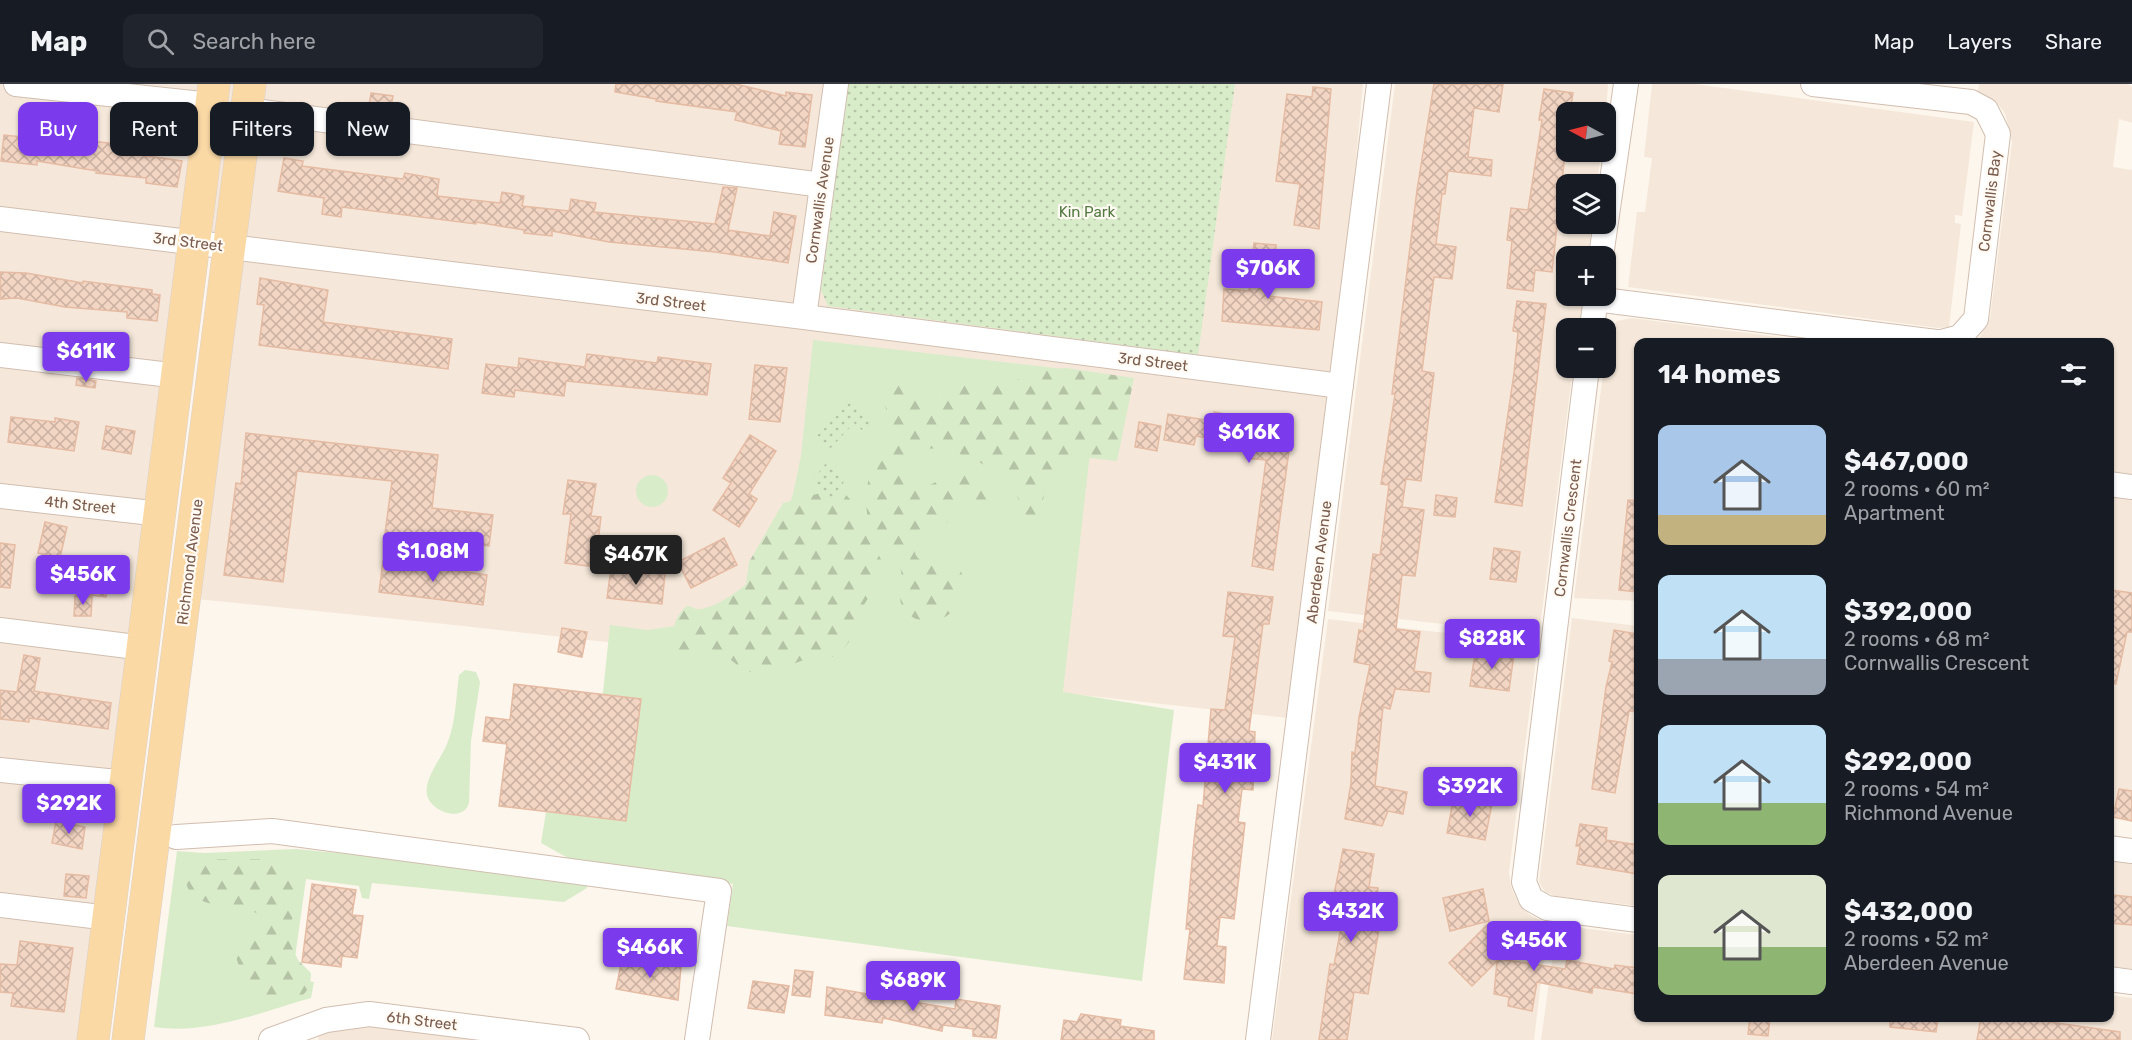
<!DOCTYPE html>
<meta charset="utf-8">
<style>
body{margin:0;font-family:Rubik,sans-serif;background:#20242c;color:#f1f3f6;height:100vh;display:flex;flex-direction:column;font-size:22px;white-space:nowrap}
*{box-sizing:border-box;margin:0}
p{font-size:20px;color:#9ea1a6}
.icon{flex:none;width:33px;height:33px;fill:none;stroke:currentColor;stroke-width:2;stroke-linecap:round;stroke-linejoin:round}
.map{position:relative;flex:1;overflow:hidden}
.drawer{position:absolute;left:1634px;top:254px;width:480px;height:684px;display:flex;flex-direction:column;background:#171b24;border-radius:12px;box-shadow:0 2px 4px #0004}
.drawer>*{flex:none}
.banner{position:absolute;left:18px;top:18px;width:570px;height:54px;display:flex;gap:12px}
.needle{width:39px;rotate:277deg}
.tools{position:absolute;left:1556px;top:18px;display:grid;gap:12px}
.tools a{display:grid;place-items:center;width:60px;height:60px;border-radius:12px;background:#171b24;box-shadow:0 2px 4px #0004;font-size:30px}
.price{position:absolute;translate:-50% -51px;padding:0 14px;border-radius:6px;background:#7c3aed;color:#fff;font-size:20px;line-height:39px;filter:drop-shadow(0 2px 3px #0008)}
.price::after{content:'';position:absolute;left:50%;top:36px;width:18px;height:14px;margin-left:-9px;background:inherit;clip-path:polygon(0 0,100% 0,50% 100%)}
.price.active{background:#222;color:#fff}
ul{padding:0;list-style:none}
li{display:flex;align-items:center;gap:18px;height:150px;padding:0 24px}
li span{display:grid;place-items:center;flex:none;width:168px;height:120px;border-radius:12px;color:#555}
li>.icon{margin-inline-start:auto}
span .icon{width:72px;height:72px;fill:#fffc;stroke-width:1}
li b{font-size:26px}
h2{display:flex;justify-content:space-between;align-items:center;height:72px;padding:0 24px;font-size:26px}
.chip{padding:0 21px;border-radius:12px;background:#171b24;box-shadow:0 2px 4px #0004;font-size:21px;line-height:54px}
.chip.active{background:#7c3aed;color:#fff}
header{display:flex;align-items:center;gap:36px;box-sizing:border-box;height:84px;padding:0 30px;background:#171b24;border-bottom:2px solid #363941}
header strong{font-size:28px}
nav{display:flex;gap:33px;margin-inline-start:auto;font-size:21px}
.search{width:420px;height:54px;background:#20242c;display:flex;align-items:center;gap:15px;box-sizing:border-box;padding:0 21px;border-radius:12px;color:#9ea1a6;font-size:22px}
.map>svg:first-child{display:block}
</style>
<header>
<strong>Map</strong>
<div class="search"><svg class="icon" aria-label="search" viewBox="0 0 24 24"><circle cx="10" cy="10" r="6"/><path d="M15 15l6 6"/></svg>Search here</div>
<nav><a>Map</a><a>Layers</a><a>Share</a></nav>
</header>
<div class="map">
<svg width="2132" height="956" viewBox="0 0 2132 956">
<defs>
<pattern id="forest-firs" width="22" height="20" patternUnits="userSpaceOnUse" patternTransform="scale(1.5)"><rect width="22" height="20" fill="#d8ecc9"/><path d="M5 1l3.5 6h-7zM16 11l3.5 6h-7z" fill="#b4c2a5"/></pattern>
<pattern id="park-dots" width="8" height="8" patternUnits="userSpaceOnUse" patternTransform="scale(1.5)"><rect width="8" height="8" fill="#d8ecc9"/><path d="M2 2h.1M6 6h.1" fill="none" stroke="#b4c2a5" stroke-width="1.8" stroke-linecap="round"/></pattern>
<pattern id="building-cross-hatch" width="8" height="8" patternUnits="userSpaceOnUse" patternTransform="scale(1.5)"><rect width="8" height="8" fill="#f3d5c3"/><path d="M0 0l8 8M0 8l8-8" fill="none" stroke="#cab0a1"/></pattern>
</defs>
<rect width="100%" height="100%" fill="#fdf6ec"/>
<path fill="#f5e8da" d="M0 0H845L812 96 1187 141 1204 0H1363L1334 307 1288 634 445 540 186 514 219 168 189 161 85 956H0Z
M1395 0H1607L1608 2 1605 39V28H1566V68H1601L1597 100H1566V140H1592L1588 172H1566V212H1583L1579 244H1566V284H1573L1539 551 1328 527Z
M1652 0H1695L1974 38 1962 132 1955 131V139L1961 140 1949 243 1938 244 1628 203 1637 128H1645L1652 74 1644 73Z
M1979 0H2128L2132 3V39L2119 35 2113 83 2132 86V395L2109 392V258H1977L1990 234 2012 58 2005 29 1995 17 1978 8Z
M1632 234 1816 258H1638V517L1574 514 1608 251 1617 237Z
M2109 410 2132 413V738L2114 734 2110 758Z
M1572 534 1638 542V822L1556 812 1545 808 1539 798Z
M1328 535 1538 560 1509 788 1511 803 1518 819 1530 831 1548 840 1534 956H1272Z
M2109 774 2132 777V885L2109 882Z
M1557 841 1638 851V933H2109V911L2132 914V956H1541Z
M323 934 517 956H318Z"/>
<path fill="#d8ecc9" d="M813 256 1099 289 1063 608 1174 626 1142 897 727 842 733 800 575 778 541 759 546 728 590 733 610 541 647 546 682 541 735 520 780 447 793 410 801 372Z
M636 407a16 16 0 1 1 32 0a16 16 0 1 1-32 0Z
M465 586 476 588 480 598 471 657 469 719C463 739 431 728 427 711 424 694 441 675 447 660 456 639 456 612 459 591Z
M296 765 421 777 588 799 587 804 564 818 372 799 369 815 362 814 359 802 306 795 292 895 314 898 311 914C261 928 207 951 154 943L177 767 204 769Z"/>
<path fill="url(#forest-firs)" d="M1066 284 1134 294 1117 377 1064 371 1050 390 1037 437 1029 440 1019 434C1017 426 1020 418 1017 411 1006 383 931 349 905 372 893 384 901 406 919 404 934 402 946 390 961 386 985 387 989 403 986 424L961 411 952 419 947 439 923 446 913 455C913 490 937 474 958 481 984 527 921 556 903 523 897 514 902 506 902 496 902 489 900 481 897 474 892 468 884 466 879 460 864 442 863 406 872 385 877 374 886 363 889 352 894 334 877 314 885 298L899 299 911 311 925 318 955 298 1002 299 1015 297 1034 287Z
M828 407C834 407 841 407 846 411 860 423 862 448 873 464 878 470 883 475 882 484 881 501 870 510 862 524 854 539 855 556 840 568 829 578 813 573 801 577 784 583 766 593 747 587 738 583 730 573 720 570 704 564 692 571 676 565 671 548 673 534 687 522 690 522 693 524 696 525 709 527 737 509 746 500L749 478 783 419Z
M199 775H279L287 778 296 795 290 859 298 876 311 889C312 939 232 917 235 857L242 852 267 848 270 838C250 817 215 829 190 810L184 793 187 781Z"/>
<path fill="url(#park-dots)" d="M848 0H1235L1198 271 828 222 821 206Z
M852 316 874 337 863 347 854 339 827 368 814 355Z
M827 378 847 394 830 416 810 399Z"/>
<path fill="url(#building-cross-hatch)" stroke="#e6bba3" stroke-width="1.5" d="M616 0H736L786 12V8L812 11 805 63 779 60 781 47 735 36 737 28 656 17V15L615 8Z
M1434 0H1503L1499 28 1474 24 1468 73 1492 76 1491 92 1448 87 1445 110H1442L1436 160 1456 163 1452 195 1434 193 1422 287 1434 289 1421 397 1406 395 1402 423 1424 426 1415 492 1402 491 1396 545 1420 548 1414 587 1431 589 1429 608 1395 605 1390 625 1383 623 1375 702 1407 708 1403 730 1388 727 1382 742 1345 735 1351 699 1352 668 1355 669 1359 633 1370 581 1354 578 1359 546 1363 547 1373 470 1380 471 1389 401 1381 400 1395 310H1392L1417 106Z
M1313 3 1331 5 1319 145 1294 141 1300 100 1276 97 1287 10 1312 13Z
M1544 5 1573 9 1570 28H1566V61L1552 188 1535 186 1533 207 1507 204 1512 157 1507 156 1511 124 1528 126 1542 36H1539Z
M371 9 393 12 390 30 368 27Z
M130 35 147 39 141 71 182 77 177 103 146 99V94L96 89 97 87 37 77V81L1 77 4 51 51 56 53 41 75 43 73 55 126 61Z
M284 74 303 77 302 82 403 95 405 89 439 95 437 112 500 119 502 108 524 112 522 122 569 127 571 115 596 119 594 128 715 140 723 103 737 104 728 146 770 152 774 128 796 132 788 179 715 168 609 158 552 147V152L524 149V146L476 138V140L342 123 341 133 322 130 324 114 278 107Z
M1254 159 1276 161 1274 182H1269L1267 212 1322 218 1319 246 1222 237 1224 205 1249 207Z
M0 188 26 189 83 199V197L152 206V210L160 211 157 237 127 234V228L65 223 17 214 0 215Z
M260 194 328 206 323 238 452 255 448 285 259 261 264 221 257 220Z
M1517 217 1546 220 1522 422 1495 418 1514 289 1518 248 1513 247Z
M587 270 657 279 658 273 711 280 707 311 566 297 564 312 515 306 514 313 482 309 486 280 518 284 519 274 585 283Z
M755 281 787 284 780 338 749 335Z
M77 294 96 297 95 304 76 301Z
M1214 328 1253 335V332L1293 337 1273 486 1252 482 1266 376 1246 374 1247 361 1196 352 1194 361 1164 356 1168 330 1213 337Z
M11 333 55 338V334L79 338 74 367 8 358Z
M1139 338 1161 342 1157 367 1135 363Z
M106 342 135 347 131 370 102 365Z
M246 349 438 371 432 424 493 431 489 462 385 449 392 397 297 387 283 498 224 491 236 399 241 400Z
M750 351 776 367 749 410 757 415 739 443 713 426 731 399 723 394Z
M568 396 596 400 591 432 601 433 595 483 565 479 571 430H563Z
M1436 411 1457 414 1455 433 1434 431Z
M1628 416 1638 417V508L1619 506Z
M45 438 67 443 60 474 38 469Z
M724 454 737 481 691 504 678 478Z
M0 459 15 461 10 504 0 503Z
M1494 464 1520 468 1516 498 1490 495Z
M87 475 110 477 106 513 84 510Z
M383 477 487 491 483 521 379 508Z
M611 484 665 490 662 520 607 514Z
M2112 506 2132 509V548H2127L2116 600 2109 599V523Z
M1228 508 1273 513 1269 540H1263L1249 647 1255 648 1253 706 1242 705 1238 738 1245 739 1234 835 1220 833 1217 862 1226 863 1224 899 1184 895 1190 845H1186L1194 756 1198 721 1203 722 1211 625 1225 626 1235 553 1223 552Z
M75 512 92 513 91 532H74Z
M562 544 587 548 582 573 558 568Z
M1614 546 1638 550 1634 587H1638V628L1629 627 1615 709 1592 705 1606 603 1612 578 1609 577Z
M1476 564 1514 570 1509 607 1470 602Z
M24 571 40 574 34 607 111 619 108 645 29 634V638L0 635V606L17 608Z
M514 600 641 615 626 737 499 722 507 660 483 657 486 633 510 636Z
M2119 705 2132 707V737L2113 733Z
M1454 712 1492 719 1485 756 1447 749Z
M56 737 85 743 82 765 52 759Z
M1580 740 1607 744 1606 756 1638 761V790L1577 780 1580 762H1576Z
M1343 765 1374 770 1369 803 1378 804 1373 844 1379 845 1368 910 1354 908 1347 956H1319L1330 880 1334 881 1344 827 1331 826Z
M66 790 89 792 86 814 64 812Z
M312 800 356 806 352 831 363 832 357 874 342 872 341 883 302 878Z
M1483 805 1489 837 1450 847 1443 814Z
M2113 811 2132 813V841L2109 839Z
M1489 839 1513 861 1499 875 1565 885 1567 876 1614 885 1615 881 1638 884V910L1593 903 1592 909 1537 898 1532 927 1508 922 1509 913 1494 910 1497 877 1472 902 1449 879Z
M20 857 73 864 64 928 11 922 13 909 0 908V880L17 881Z
M622 875 681 883 678 916 616 905Z
M795 886 813 888 810 913 792 911Z
M753 897 789 902 784 929 748 924Z
M827 903 955 925 956 915 1000 922 996 954 973 952V945L943 941 942 947 883 934 882 939 825 931Z
M1081 930 1121 936 1120 942 1154 947V956H1061L1064 936 1077 938Z
M1750 933H1770L1768 952 1748 950Z
M1890 933H1938L1936 948 1890 943Z
M1981 933H2015L2120 948V956H1977Z"/>
<g fill="none" stroke-linecap="round" stroke-linejoin="round">
<g stroke="#d1beb0" stroke-width="26">
<path id="minor" d="M16 0 211 21
M1813 0 1971 18 1986 26 1998 50 1976 235 1960 253 1941 258
M247 26 822 101
M0 135 804 233 1341 302
M1601 172 1626 0
M1595 215 1936 258
M804 233 836 0
M1592 244 1596 212
M0 271 179 292
M1587 284 1524 798 1531 815 1547 824 1638 836
M2109 400 2132 403
M0 412 161 430
M0 546 144 564
M0 686 127 699
M176 753 272 747 719 807 697 956
M2109 764 2132 767
M0 821 109 834
M2109 895 2132 898
M271 956 326 936 369 930 577 956
M1258 956 1379 0"/>
</g>
<g stroke="#dad1cd" stroke-width="33">
<path id="major" d="M93 956 214 0
M128 956 250 0"/>
</g>
<use href="#minor" stroke="#fff" stroke-width="24"/>
<use href="#major" stroke="#fbd9a5" stroke-width="32"/>
</g>
<g text-anchor="middle" stroke-width="4.5" stroke-linejoin="round" paint-order="stroke">
<g font-size="15" fill="#7a5c4d" stroke="#fffaf3">
<text transform="translate(820 116) rotate(-82)" y="5">Cornwallis Avenue</text>
<text transform="translate(1990 117) rotate(-83)" y="5">Cornwallis Bay</text>
<text transform="translate(188 158) rotate(7)" y="5">3rd Street</text>
<text transform="translate(671 218) rotate(7)" y="5">3rd Street</text>
<text transform="translate(1153 278) rotate(7)" y="5">3rd Street</text>
<text transform="translate(80 421) rotate(6)" y="5">4th Street</text>
<text transform="translate(1568 444) rotate(-83)" y="5">Cornwallis Crescent</text>
<text transform="translate(190 478) rotate(-83)" y="5">Richmond Avenue</text>
<text transform="translate(1319 478) rotate(-83)" y="5">Aberdeen Avenue</text>
<text transform="translate(422 937) rotate(7)" y="5">6th Street</text>
</g>
<g font-size="15" fill="#537a41" stroke="#fffaf3">
<text x="1087" y="133">Kin Park</text>
</g>
</g>
</svg>
<div class="tools">
<a><svg class="needle" viewBox="-14 -14 28 28"><path d="M0-13l5 13h-10z" fill="#e53935"/><path d="M0 13l5-13h-10z" fill="#9ea1a6"/></svg></a>
<a><svg class="icon" aria-label="layers" viewBox="0 0 24 24"><path d="M12 4l9 5-9 5-9-5zM3 14l9 5 9-5"/></svg></a>
<a>+</a>
<a>−</a>
</div>
<b class="price" style="left:1268px;top:216px">$706K</b>
<b class="price" style="left:86px;top:299px">$611K</b>
<b class="price" style="left:1249px;top:380px">$616K</b>
<b class="price" style="left:433px;top:499px">$1.08M</b>
<b class="price active" style="left:636px;top:502px">$467K</b>
<b class="price" style="left:83px;top:522px">$456K</b>
<b class="price" style="left:1492px;top:586px">$828K</b>
<b class="price" style="left:1225px;top:710px">$431K</b>
<b class="price" style="left:1470px;top:734px">$392K</b>
<b class="price" style="left:69px;top:751px">$292K</b>
<b class="price" style="left:1351px;top:859px">$432K</b>
<b class="price" style="left:1534px;top:888px">$456K</b>
<b class="price" style="left:650px;top:895px">$466K</b>
<b class="price" style="left:913px;top:928px">$689K</b>
<div class="banner">
<a class="chip active">Buy</a>
<a class="chip">Rent</a>
<a class="chip">Filters</a>
<a class="chip">New</a>
</div>
<section class="drawer">
<h2>14 homes<svg class="icon" aria-label="filters" viewBox="0 0 24 24"><path d="M4 7h16M4 17h16"/><circle cx="9" cy="7" r="2"/><circle cx="15" cy="17" r="2"/></svg></h2>
<ul>
<li><span style="background:linear-gradient(#a9c7e8 75%,#c2b280 0)"><svg class="icon" aria-label="home" viewBox="0 0 24 24"><path d="M3 11l9-7 9 7M6 9v11h12V9"/></svg></span><div><b>$467,000</b><p>2 rooms · 60 m²</p><p>Apartment</p></div></li>
<li><span style="background:linear-gradient(#bfe0f5 70%,#9aa5b1 0)"><svg class="icon" aria-label="home" viewBox="0 0 24 24"><path d="M3 11l9-7 9 7M6 9v11h12V9"/></svg></span><div><b>$392,000</b><p>2 rooms · 68 m²</p><p>Cornwallis Crescent</p></div></li>
<li><span style="background:linear-gradient(#bfe0f5 65%,#8fb573 0)"><svg class="icon" aria-label="home" viewBox="0 0 24 24"><path d="M3 11l9-7 9 7M6 9v11h12V9"/></svg></span><div><b>$292,000</b><p>2 rooms · 54 m²</p><p>Richmond Avenue</p></div></li>
<li><span style="background:linear-gradient(#dfe7d0 60%,#8fb573 0)"><svg class="icon" aria-label="home" viewBox="0 0 24 24"><path d="M3 11l9-7 9 7M6 9v11h12V9"/></svg></span><div><b>$432,000</b><p>2 rooms · 52 m²</p><p>Aberdeen Avenue</p></div></li>
</ul>
</section>
</div>
